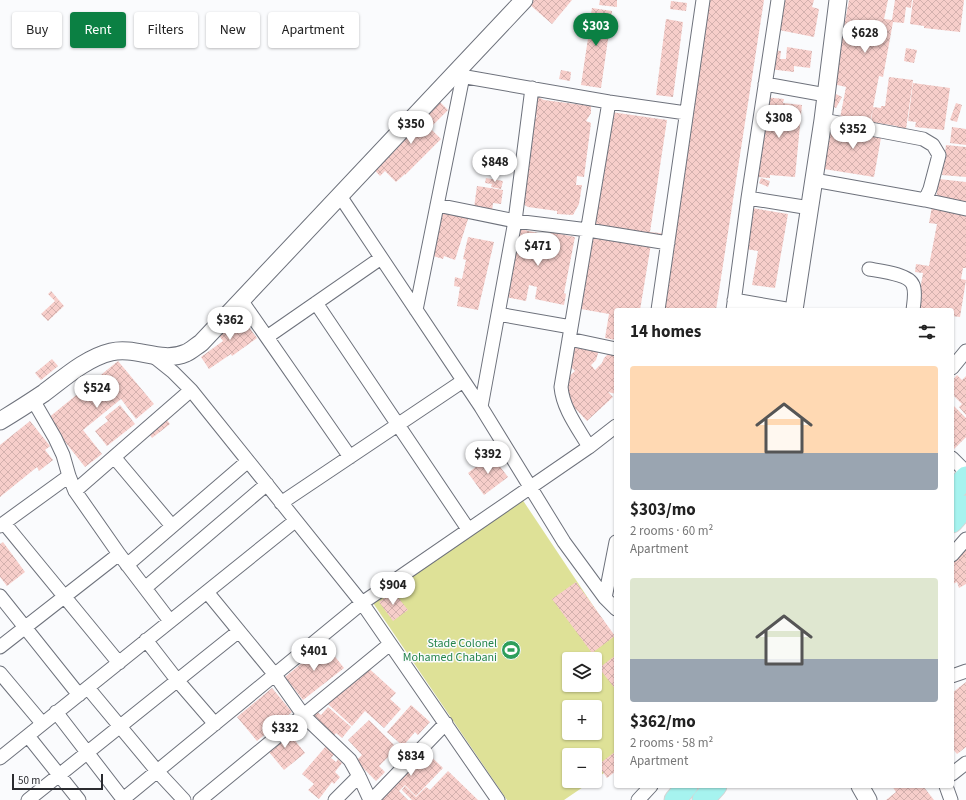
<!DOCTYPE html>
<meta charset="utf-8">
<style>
body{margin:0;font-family:"Source Sans 3",sans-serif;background:#f6f6f6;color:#222;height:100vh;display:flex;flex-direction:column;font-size:15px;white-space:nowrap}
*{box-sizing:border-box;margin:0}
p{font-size:13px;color:#767676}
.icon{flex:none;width:22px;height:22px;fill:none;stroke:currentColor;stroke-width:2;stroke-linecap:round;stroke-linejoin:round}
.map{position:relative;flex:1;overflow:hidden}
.panel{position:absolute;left:614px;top:308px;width:340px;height:480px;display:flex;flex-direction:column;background:#fff;border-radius:4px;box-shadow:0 1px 3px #0004}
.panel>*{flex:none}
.guide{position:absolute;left:12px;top:12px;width:380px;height:36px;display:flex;gap:8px}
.controls{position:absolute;left:562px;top:652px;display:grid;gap:8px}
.controls a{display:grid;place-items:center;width:40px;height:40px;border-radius:4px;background:#fff;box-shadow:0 1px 3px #0004;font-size:20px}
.scale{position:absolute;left:12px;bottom:10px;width:91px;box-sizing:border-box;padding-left:4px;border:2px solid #2a2b2f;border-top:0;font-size:11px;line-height:14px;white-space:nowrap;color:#2a2b2f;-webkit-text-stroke:3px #fafbfd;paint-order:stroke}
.price{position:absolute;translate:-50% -34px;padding:0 9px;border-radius:14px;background:#fff;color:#222;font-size:13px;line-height:26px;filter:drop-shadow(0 1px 2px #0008)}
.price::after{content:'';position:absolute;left:50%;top:24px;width:12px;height:9px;margin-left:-6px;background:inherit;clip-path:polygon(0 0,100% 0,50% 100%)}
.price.on{background:#0b8043;color:#fff}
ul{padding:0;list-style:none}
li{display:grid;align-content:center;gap:8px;height:212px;padding:0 16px}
li span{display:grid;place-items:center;height:124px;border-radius:4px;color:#555}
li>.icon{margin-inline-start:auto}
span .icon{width:72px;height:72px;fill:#fffc;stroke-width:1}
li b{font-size:17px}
h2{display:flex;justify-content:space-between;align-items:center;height:48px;padding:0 16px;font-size:17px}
.pill{padding:0 14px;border-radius:4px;background:#fff;box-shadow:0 1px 3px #0004;font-size:14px;line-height:36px}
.pill.on{background:#0b8043;color:#fff}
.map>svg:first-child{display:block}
</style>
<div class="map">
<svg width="966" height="800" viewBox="0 0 966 800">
<defs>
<pattern id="building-cross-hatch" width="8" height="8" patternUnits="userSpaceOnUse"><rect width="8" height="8" fill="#f7ceca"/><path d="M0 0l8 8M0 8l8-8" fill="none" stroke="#d4b1ae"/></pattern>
</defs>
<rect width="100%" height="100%" fill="#fafbfd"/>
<path fill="#dee197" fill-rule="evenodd" d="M522 499 616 640V765L595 779V755H569V781H592L564 800H507L371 600ZM569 659H595V685H569ZM569 707H595V733H569Z"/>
<path fill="url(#building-cross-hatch)" d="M533 0H572L552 24 529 4Z
M600 0H617V7L599 5Z
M706 0H764L716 310H659L668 247 651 244 640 310H616V340L605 338 609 314 581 309 611 112 667 120 650 232 669 234Z
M775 0H814L812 7 819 9 814 37 769 28Z
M849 0H888L884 19 892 20 895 0H912L911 8 906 7 904 23 893 22 883 77 879 76 870 123 840 118 846 87 833 84Z
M913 0H964L960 32 924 28V26L910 24Z
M671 1 687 3 686 11 670 9Z
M592 8 612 11 601 88 581 85 590 25 581 24 582 18 590 19Z
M666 19 683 22 673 97 656 95Z
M787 47 812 51 810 68 794 66V72L769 69 771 50 781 51 780 59H786Z
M906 48 917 50 914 63 904 61Z
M561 70 571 72 570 81 559 79Z
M889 77 913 80 906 129 897 128V126L871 122 873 107 881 108V106H885Z
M913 83 950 88 944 130 915 127 916 122 908 121Z
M836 94 842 97 836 108 830 105Z
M538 97 544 100 591 106V113L586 121 591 123 584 177 577 176 576 185H582L579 204 573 215 557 214V211L528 207 518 201 530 126 537 116 533 114 534 104Z
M764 97 784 99 783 103 802 105 795 177 770 175V178L757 177Z
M437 99 448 110 430 128 441 139 405 175V174L396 182 385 171 380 176 370 165Z
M956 103 962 105 957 122 950 120Z
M832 124 882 132 874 177 824 169Z
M952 127 966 129V145L950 143Z
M946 145 966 147V177L942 175Z
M486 178 503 181 501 189 491 187 492 184 485 183Z
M761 178 770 181 768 187 759 183Z
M939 179 966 182V202L936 198Z
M477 186 503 190 501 204 493 203 492 211 474 208Z
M933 201 966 206V268H963L961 279 966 280 960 317 952 316V310H915L918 301 923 273 915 272 916 264 929 266 937 224 929 223Z
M441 207 469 216 455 260 444 256 443 259 430 255Z
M752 208 788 214 775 288 752 285 758 251 746 249Z
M515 228 543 234 540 252 547 254 551 232 575 237 564 293 566 294 564 305 535 299 537 287 529 285 526 301 501 296Z
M468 237 494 242 478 310 457 306 460 287 454 286 455 277 462 279 466 260 463 259Z
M51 291 64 306 48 321 41 314 55 301 48 294Z
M238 312 257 338 232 356 231 354 209 369 201 357 223 341 218 334 233 323 230 318Z
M576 344 599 350 596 360 591 365 595 370 602 363 604 358 614 348H616V394L608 392 613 397 587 421 556 388 575 371 570 366Z
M52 359 58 366 41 380 35 373Z
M118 361 154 404 136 419 121 399 83 430 102 454 85 467 47 419Z
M957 375 962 380 966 376V415L959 407 962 404 952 394V381Z
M952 404 966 418V437L952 451Z
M120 405 135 424 107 446 95 431 108 421 105 417Z
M159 410 170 424 152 438 142 424Z
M30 421 50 446 45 450 53 460 39 471 37 467 0 497V445Z
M491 455 508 477 484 495 468 473Z
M3 542 25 572 7 586 0 577V544Z
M966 545V584L959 588 957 582 953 584 952 580V560Z
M409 579 415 587 406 594 400 586Z
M576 582 615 636 592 653 552 599Z
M393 591 408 610 393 621 379 602Z
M325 644 344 668 303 700 285 677Z
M616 655V690L599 668Z
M364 664 396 693 390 699 401 709 384 728 365 711 352 726 328 704Z
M966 682V747L957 754 952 748V693Z
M272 688 292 712 257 741 237 717Z
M411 705 430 722 418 735 415 732 403 746 387 732Z
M328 707 351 727 342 738 336 733 331 739 305 715 312 708 321 715Z
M369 720 397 748 379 766 385 772 376 781 356 761 362 755 348 740Z
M285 728 305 753 284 770 264 746Z
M327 745 336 752 331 758 336 762 338 759 342 763 335 772 340 777 334 784 332 782 319 799 308 790 314 784 302 774Z
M420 746 443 768 416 796 405 785 399 791 408 800H373Z
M616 751V771L607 778 598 765Z
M448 771 478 800H412L402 790 405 786 416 797 426 787 430 790Z
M892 786H923L934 800H886L896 792Z"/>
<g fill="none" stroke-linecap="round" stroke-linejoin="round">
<g stroke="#6e727c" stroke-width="15">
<path id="minor" d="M455 75 609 102 686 113
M765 84 826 95
M814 180 925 200 930 189 939 155 933 145 923 139 823 120
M340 196 481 407 564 542 605 598 616 609
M748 198 810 208
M925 200 966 209
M437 205 515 221 588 230 668 243
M869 269C880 271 909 274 913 285 916 292 914 302 913 310
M241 300 350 457
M734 300 792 310
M316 303 468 529
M416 310 463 76
M658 310 703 0
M733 310 748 198 778 0
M498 314 571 327
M267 337 381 258
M569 339 616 349
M153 356 173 372 191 390 362 603 498 800
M952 368 966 351
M33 400 55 438 63 455 69 476 75 491 119 554 170 621
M481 407 515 221 532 88
M589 447C578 428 563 409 561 387L609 102
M114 457 172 526
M952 458 966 472
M75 491 191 390
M281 503 463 381
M4 523 119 663
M0 526 69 476
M952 555 966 539
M127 565 248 461
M145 588 267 484
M207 592 275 675 304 716 350 760 359 776 370 800
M0 596 79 695
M605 598 616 542
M146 640 177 680 215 724
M0 647 119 554
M0 673 42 723
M952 676 966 671
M88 688 157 771 184 800
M56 712 123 799
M28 736 79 800
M0 758 295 521
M952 774 966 763
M946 786 951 800
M28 800 239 631
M122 800 362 603 589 447 616 426
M200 800 390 644
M335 800 359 776
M372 800 446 723
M638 800 651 786"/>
</g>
<g stroke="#6e727c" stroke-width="19">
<path id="tertiary" d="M794 310 823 120 838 0
M0 421C15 412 29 403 44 393 64 378 86 358 111 352 136 346 161 364 186 353 191 351 196 346 201 343L524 0
M860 786 868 800"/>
</g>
<g stroke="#d4d5d5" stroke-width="23">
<path id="primary" d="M952 493 966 477
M952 522 966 506
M675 800 687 786
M703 800 716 786"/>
</g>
<use href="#minor" stroke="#fff" stroke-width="13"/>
<use href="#tertiary" stroke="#fff" stroke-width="17"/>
<use href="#primary" stroke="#a6f3ef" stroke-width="21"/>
</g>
<defs>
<g id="stadium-disc" transform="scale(1)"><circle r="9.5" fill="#2e9e5b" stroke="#fafbfd"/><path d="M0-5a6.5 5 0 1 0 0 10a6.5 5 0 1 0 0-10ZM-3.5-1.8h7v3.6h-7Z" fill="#fff"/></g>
</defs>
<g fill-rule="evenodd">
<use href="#stadium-disc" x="511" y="650"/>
</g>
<g text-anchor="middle" stroke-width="3" stroke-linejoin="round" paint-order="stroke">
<g font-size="12" fill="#27864d" stroke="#fafbfd" text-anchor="end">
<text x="497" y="647">Stade Colonel<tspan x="497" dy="14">Mohamed Chabani</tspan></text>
</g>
</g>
</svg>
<div class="controls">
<a><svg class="icon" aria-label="layers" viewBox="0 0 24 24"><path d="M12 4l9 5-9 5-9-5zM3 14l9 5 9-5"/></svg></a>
<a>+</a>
<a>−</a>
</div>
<div class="scale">50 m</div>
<b class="price on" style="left:596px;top:47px">$303</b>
<b class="price" style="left:865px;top:54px">$628</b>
<b class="price" style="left:779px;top:139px">$308</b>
<b class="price" style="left:411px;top:145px">$350</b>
<b class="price" style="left:853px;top:150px">$352</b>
<b class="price" style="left:495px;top:183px">$848</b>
<b class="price" style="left:538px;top:267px">$471</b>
<b class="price" style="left:230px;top:341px">$362</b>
<b class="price" style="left:97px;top:409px">$524</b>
<b class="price" style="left:488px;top:475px">$392</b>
<b class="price" style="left:393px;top:606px">$904</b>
<b class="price" style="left:314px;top:672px">$401</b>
<b class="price" style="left:285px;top:749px">$332</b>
<b class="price" style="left:411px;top:777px">$834</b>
<div class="guide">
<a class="pill">Buy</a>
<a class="pill on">Rent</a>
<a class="pill">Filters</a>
<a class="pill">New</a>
<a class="pill">Apartment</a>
</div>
<section class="panel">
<h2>14 homes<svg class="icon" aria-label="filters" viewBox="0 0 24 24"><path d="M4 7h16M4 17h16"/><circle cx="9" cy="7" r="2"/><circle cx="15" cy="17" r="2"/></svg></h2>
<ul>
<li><span style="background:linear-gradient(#ffd9b3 70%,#9aa5b1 0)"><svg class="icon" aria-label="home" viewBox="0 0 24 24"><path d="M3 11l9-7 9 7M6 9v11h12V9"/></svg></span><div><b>$303/mo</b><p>2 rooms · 60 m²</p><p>Apartment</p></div></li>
<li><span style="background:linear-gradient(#dfe7d0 65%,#9aa5b1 0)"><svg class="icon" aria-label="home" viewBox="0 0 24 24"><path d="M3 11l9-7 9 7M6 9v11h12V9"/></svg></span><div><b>$362/mo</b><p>2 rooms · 58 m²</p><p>Apartment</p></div></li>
</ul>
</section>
</div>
